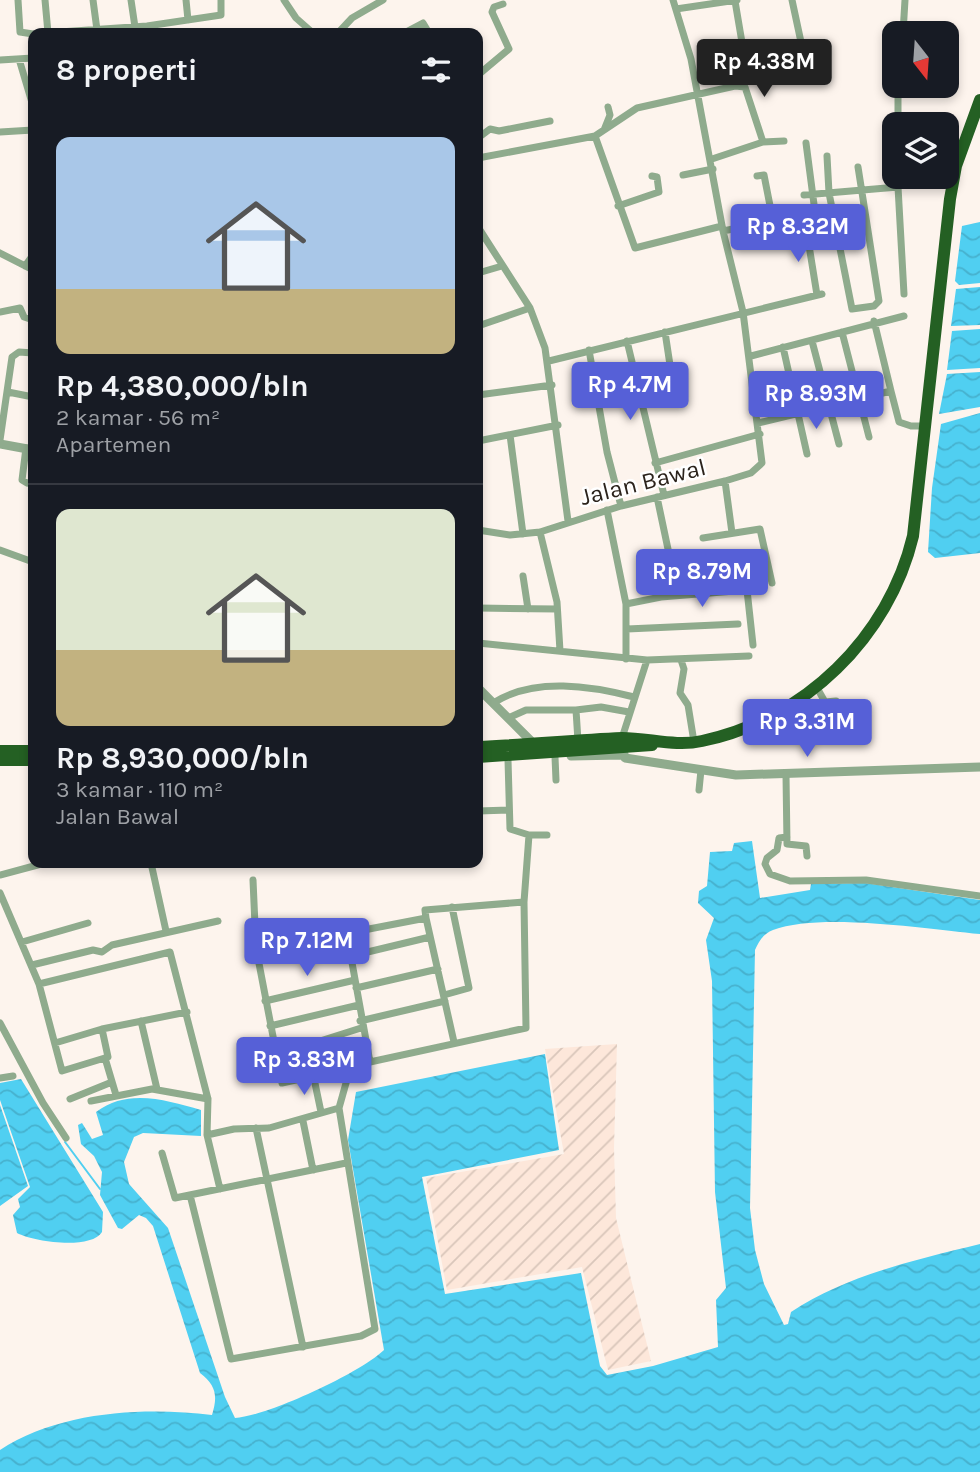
<!DOCTYPE html>
<html lang="id">
<meta charset="utf-8">
<style>
body{margin:0;font-family:Karla,sans-serif;background:#20242c;color:#f1f3f6;height:100vh;display:flex;flex-direction:column;font-size:26px;white-space:nowrap}
*{box-sizing:border-box;margin:0}
p{font-size:23px;color:#9ea1a6}
.icon{flex:none;width:38px;height:38px;fill:none;stroke:currentColor;stroke-width:2;stroke-linecap:round;stroke-linejoin:round}
.map{position:relative;flex:1;overflow:hidden}
.side{position:absolute;left:28px;top:28px;width:455px;height:840px;display:flex;flex-direction:column;background:#171b24;border-radius:14px;box-shadow:0 4px 10px #0003}
.side>*{flex:none}
.needle{width:46px;rotate:163deg}
.tools{position:absolute;left:882px;top:21px;display:grid;gap:14px}
.tools a{display:grid;place-items:center;width:77px;height:77px;border-radius:14px;background:#171b24;box-shadow:0 4px 10px #0003;font-size:35px}
.price{position:absolute;translate:-50% -60px;padding:0 16px;border-radius:7px;background:#5660d7;color:#fff;font-size:23px;line-height:46px;filter:drop-shadow(0 2px 4px #0008)}
.price::after{content:'';position:absolute;left:50%;top:42px;width:21px;height:16px;margin-left:-10px;background:inherit;clip-path:polygon(0 0,100% 0,50% 100%)}
.price.on{background:#222;color:#fff}
ul{padding:0;list-style:none}
li{display:grid;align-content:center;gap:14px;height:371px;padding:0 28px}
li+li{border-top:2px solid #363941}
li span{display:grid;place-items:center;height:217px;border-radius:14px;color:#555}
li>.icon{margin-inline-start:auto}
span .icon{width:126px;height:126px;fill:#fffc;stroke-width:1}
li b{font-size:30px}
h2{display:flex;justify-content:space-between;align-items:center;height:84px;padding:0 28px;font-size:30px}
.map>svg:first-child{display:block}
</style>
<div class="map">
<svg width="980" height="1472" viewBox="0 0 980 1472">
<defs>
<pattern id="industrial-furrows" width="10" height="10" patternUnits="userSpaceOnUse" patternTransform="scale(1.75)"><rect width="10" height="10" fill="#fde7da"/><path d="M-1 1l2-2M0 10L10 0M9 11l2-2" fill="none" stroke="#d9c6ba"/></pattern>
<pattern id="water-waves" width="16" height="10" patternUnits="userSpaceOnUse" patternTransform="scale(1.75)"><rect width="16" height="10" fill="#50cff1"/><path d="M0 5q4-4 8 0t8 0" fill="none" stroke="#46b1ce"/></pattern>
</defs>
<rect width="100%" height="100%" fill="#fdf4ed"/>
<path fill="url(#industrial-furrows)" d="M617 1044 614 1148 616 1218 651 1361 608 1370 582 1267 447 1290 426 1178 564 1154 545 1049Z"/>
<path fill="url(#water-waves)" d="M980 222V283L959 285 955 281 962 226Z
M980 287V325L951 326 956 289Z
M980 329V368L947 370 952 331Z
M980 372V407L939 414 947 374Z
M980 413V553L935 558 928 552 932 488 941 424Z
M752 841 760 898 810 890 811 884 865 883 980 900V934C927 929 820 912 773 930 763 934 759 941 755 950L750 1208 755 1250 764 1284 784 1325 788 1324 791 1312C847 1275 915 1260 980 1244V1472H0V1450C60 1411 144 1407 212 1415 218 1396 216 1385 200 1373L153 1226 146 1218 139 1215 122 1229 118 1228 100 1195 102 1172 94 1156 81 1144 78 1125 82 1123 92 1139 103 1135 96 1112C128 1088 166 1100 201 1110V1136L143 1133 134 1137 124 1162 129 1184 168 1228 225 1397 235 1418C268 1416 360 1373 384 1350L348 1140 356 1092 545 1054 559 1150 422 1177 445 1294 581 1273 600 1366 607 1375 653 1366 718 1347 716 1300 726 1288 715 1192 712 981 706 940 714 918 698 903 699 891 707 886 710 852 732 851 734 843Z
M21 1079 103 1212 102 1232C91 1250 34 1242 17 1233L13 1215 20 1207 18 1199 30 1187 0 1100V1083Z
M0 1105 28 1186 0 1206Z"/>
<g fill="none" stroke-linecap="round" stroke-linejoin="round">
<path stroke="#50cff1" stroke-width="2" d="M65 1142 100 1189"/>
<path stroke="#8fab8d" stroke-width="7" d="M18 0 20 32 33 34
M45 0 48 33
M93 0 97 30
M131 0 135 27
M186 0 188 20
M284 0 296 18 313 33
M735 1 747 72
M676 9 737 0
M45 33 147 26 221 15V0
M338 33 352 18 383 0
M404 33 423 23 429 33
M903 33 905 0
M19 59 33 106
M0 60 33 58
M478 75 509 49 492 12 494 7 503 4
M735 86 745 87 763 142
M898 86V124
M604 130 610 115 608 107
M0 132 33 130
M595 136 635 248 722 226
M478 138 490 129 499 131 550 121
M806 143 815 212
M827 156 829 193 852 309 874 306 879 301 858 167
M478 158 595 136 637 108 735 86 749 70 801 60 804 56 792 0
M712 159 763 142 784 141
M683 175 713 169
M898 187 904 294
M804 195 898 187V177
M618 206 659 192 657 177 652 176
M478 227 530 308 545 348 568 521
M806 227 817 295
M723 231 773 221 764 175 757 176
M0 253 33 270
M25 266 33 255
M478 273 502 266
M0 312 20 308 24 317 33 320
M478 326 530 308
M665 332 670 365
M842 332 869 437
M627 341 664 495
M812 341 839 444
M783 347 807 454
M589 350 607 452 621 506
M751 356 904 316
M549 361 822 294
M891 391 899 422 911 426H926
M8 392 33 397
M478 395 552 385
M758 423 891 391 874 321
M510 435 523 534
M0 440 12 357 19 352 33 353
M478 441 558 425
M26 448 22 480 27 483
M655 463 760 434
M725 481 732 533
M657 497 672 568
M607 510 626 604V659
M478 530 510 535 540 532 621 506 725 481 751 473 762 463 743 312 723 231 691 59 673 0
M540 532 557 602 560 651
M703 538 760 529 772 583
M0 550 33 562
M523 576 528 609
M626 604 661 597 747 590 753 645
M478 608 557 609
M627 629 738 624
M478 643 647 660 749 656
M681 660 684 669 680 693 688 705 694 742
M816 686 825 702 836 701
M495 702C535 677 591 686 634 697
M576 710 601 707 629 712
M508 718 526 710H576L578 741
M622 738 647 660
M555 757 556 780
M786 775 787 844 806 846 807 856
M699 790 701 770
M478 811 509 810
M529 835H547
M787 837 779 838 777 850 767 858 765 864 770 874 790 881 866 880 980 896
M151 863 166 931
M0 875 45 863
M253 880 256 948 282 1083 314 1076
M0 893 39 984
M426 918 425 910 524 902
M347 935 370 1062
M312 940 426 918 454 1042
M22 942 88 923
M351 956 430 937
M32 965 93 950 102 952 112 945 218 921
M356 988 438 969
M444 995 469 988 452 907
M265 1001 355 980
M141 1021 157 1089
M360 1021 445 1001
M0 1023 43 1103 66 1138
M270 1026 359 1005
M102 1029 108 1057 62 1071 39 984 170 952 208 1099 207 1135
M55 1043 102 1029 187 1012
M307 1045 321 1112
M276 1055 361 1028
M105 1058 116 1095
M0 1078 13 1076
M70 1099 112 1082
M91 1101 152 1089 208 1099
M303 1121 313 1170
M256 1128 303 1347
M162 1153 175 1198 346 1163
M220 1189 207 1135 234 1129 269 1128 339 1108
M190 1195 231 1359 361 1336 375 1329 339 1108 348 1076 370 1062 526 1028 524 902 529 835 510 829 508 760"/>
<path stroke="#8fab8d" stroke-width="9" d="M0 444 33 450
M478 688 534 744
M621 743 625 758 736 775 980 767
M571 756 622 755"/>
<path stroke="#246023" stroke-width="12" d="M478 747C526 745 574 740 622 738 649 738 675 747 702 741 804 720 889 637 913 536L950 199 956 166 980 100
M0 751H33
M478 757 652 745
M0 760H33"/>
</g>
<g text-anchor="middle" stroke-width="5" stroke-linejoin="round" paint-order="stroke">
<g font-size="24" fill="#2b231c" stroke="#fff">
<text transform="translate(643 482) rotate(-14)" y="8">Jalan Bawal</text>
</g>
</g>
</svg>
<div class="tools">
<a><svg class="needle" viewBox="-14 -14 28 28"><path d="M0-13l5 13h-10z" fill="#e53935"/><path d="M0 13l5-13h-10z" fill="#9ea1a6"/></svg></a>
<a><svg class="icon" aria-label="layers" viewBox="0 0 24 24"><path d="M12 4l9 5-9 5-9-5zM3 14l9 5 9-5"/></svg></a>
</div>
<b class="price on" style="left:764px;top:99px">Rp 4.38M</b>
<b class="price" style="left:798px;top:264px">Rp 8.32M</b>
<b class="price" style="left:630px;top:422px">Rp 4.7M</b>
<b class="price" style="left:816px;top:431px">Rp 8.93M</b>
<b class="price" style="left:702px;top:609px">Rp 8.79M</b>
<b class="price" style="left:807px;top:759px">Rp 3.31M</b>
<b class="price" style="left:307px;top:978px">Rp 7.12M</b>
<b class="price" style="left:304px;top:1097px">Rp 3.83M</b>
<section class="side">
<h2>8 properti<svg class="icon" aria-label="filters" viewBox="0 0 24 24"><path d="M4 7h16M4 17h16"/><circle cx="9" cy="7" r="2"/><circle cx="15" cy="17" r="2"/></svg></h2>
<ul>
<li><span style="background:linear-gradient(#a9c7e8 70%,#c2b280 0)"><svg class="icon" aria-label="home" viewBox="0 0 24 24"><path d="M3 11l9-7 9 7M6 9v11h12V9"/></svg></span><div><b>Rp 4,380,000/bln</b><p>2 kamar · 56 m²</p><p>Apartemen</p></div></li>
<li><span style="background:linear-gradient(#dfe7d0 65%,#c2b280 0)"><svg class="icon" aria-label="home" viewBox="0 0 24 24"><path d="M3 11l9-7 9 7M6 9v11h12V9"/></svg></span><div><b>Rp 8,930,000/bln</b><p>3 kamar · 110 m²</p><p>Jalan Bawal</p></div></li>
</ul>
</section>
</div>
